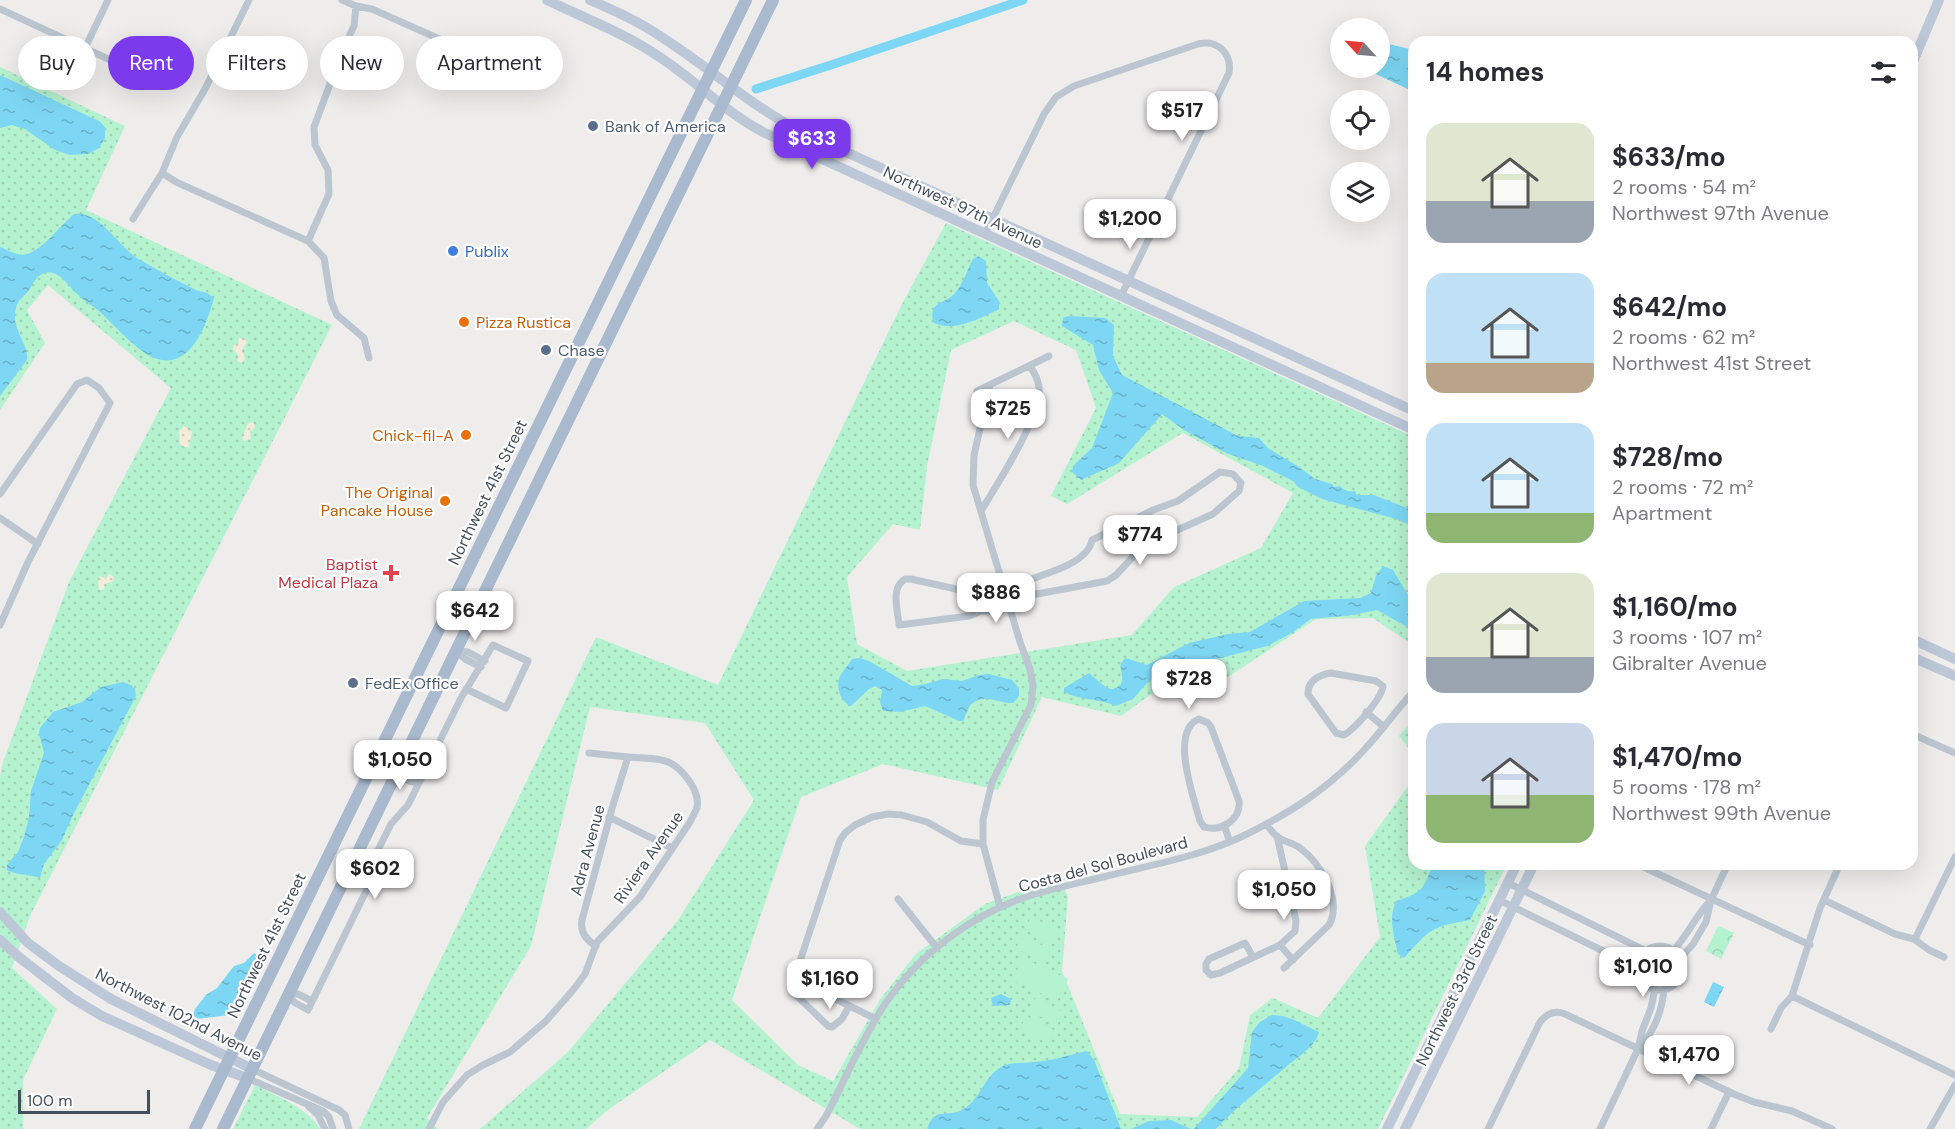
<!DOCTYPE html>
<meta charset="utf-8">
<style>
body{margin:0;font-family:"DM Sans",sans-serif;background:#f7f7f7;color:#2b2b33;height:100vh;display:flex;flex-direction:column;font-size:22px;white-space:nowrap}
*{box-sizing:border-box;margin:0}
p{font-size:20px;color:#7c7c81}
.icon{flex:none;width:33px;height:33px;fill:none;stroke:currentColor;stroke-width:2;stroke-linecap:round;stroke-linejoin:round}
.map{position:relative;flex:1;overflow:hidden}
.sheet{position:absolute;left:1408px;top:36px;width:510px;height:834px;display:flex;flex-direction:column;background:#fff;border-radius:18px;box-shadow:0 6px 24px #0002}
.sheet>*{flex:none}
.top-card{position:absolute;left:18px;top:36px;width:570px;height:54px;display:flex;gap:12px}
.needle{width:39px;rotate:296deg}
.controls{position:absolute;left:1330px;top:18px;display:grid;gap:12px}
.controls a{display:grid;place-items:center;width:60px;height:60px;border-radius:50%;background:#fff;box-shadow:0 6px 24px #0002;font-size:30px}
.scale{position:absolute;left:18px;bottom:15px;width:132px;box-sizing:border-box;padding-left:6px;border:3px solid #434f5b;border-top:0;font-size:16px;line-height:21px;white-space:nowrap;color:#434f5b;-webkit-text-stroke:4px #fff;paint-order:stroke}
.price{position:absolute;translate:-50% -51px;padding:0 14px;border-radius:12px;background:#fff;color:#222;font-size:20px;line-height:39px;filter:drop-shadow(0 2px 3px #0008)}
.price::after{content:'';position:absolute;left:50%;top:36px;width:18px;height:14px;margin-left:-9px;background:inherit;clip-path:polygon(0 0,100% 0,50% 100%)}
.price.active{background:#7c3aed;color:#fff}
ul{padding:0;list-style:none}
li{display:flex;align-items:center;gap:18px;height:150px;padding:0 18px}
li span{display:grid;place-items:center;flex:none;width:168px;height:120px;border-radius:18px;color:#555}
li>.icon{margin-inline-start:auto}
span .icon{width:72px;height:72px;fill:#fffc;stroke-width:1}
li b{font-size:26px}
h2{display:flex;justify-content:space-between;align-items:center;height:72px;padding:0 18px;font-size:26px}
.pill{padding:0 21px;border-radius:27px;background:#fff;box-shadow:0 6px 24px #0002;font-size:21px;line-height:54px}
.pill.active{background:#7c3aed;color:#fff}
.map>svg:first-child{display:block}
</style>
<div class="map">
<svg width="1955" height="1129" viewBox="0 0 1955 1129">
<defs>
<pattern id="grass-dots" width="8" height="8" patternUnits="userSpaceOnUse" patternTransform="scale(1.5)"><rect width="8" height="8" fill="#b5f2cf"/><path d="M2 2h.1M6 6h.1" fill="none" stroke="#9dd1b4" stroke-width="1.8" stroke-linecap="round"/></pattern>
<pattern id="sand-dots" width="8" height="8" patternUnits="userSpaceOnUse" patternTransform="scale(1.5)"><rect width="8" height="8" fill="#f3ecda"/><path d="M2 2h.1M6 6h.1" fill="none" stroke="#d2ccbd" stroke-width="1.8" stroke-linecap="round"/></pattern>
<pattern id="park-crowns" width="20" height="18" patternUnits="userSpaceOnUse" patternTransform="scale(1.5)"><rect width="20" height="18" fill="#b5f2cf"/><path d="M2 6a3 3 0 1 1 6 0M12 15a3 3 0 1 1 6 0" fill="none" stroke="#9dd1b4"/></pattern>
<pattern id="water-ripples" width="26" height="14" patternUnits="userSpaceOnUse" patternTransform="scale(1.5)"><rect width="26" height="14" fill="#7dd7f4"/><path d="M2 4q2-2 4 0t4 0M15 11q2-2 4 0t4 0" fill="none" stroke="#68b1c9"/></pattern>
</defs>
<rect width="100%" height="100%" fill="#efecec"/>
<path fill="url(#grass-dots)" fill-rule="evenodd" d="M0 67 125 126 86 210 332 325 30 916 12 968 57 1009 23 1080V1129H0V776L3 762 69 582 171 388 48 285 27 310 45 343 0 410Z
M946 223 1414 437V646L1373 618 1316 619 1225 679 1187 668 1121 716 1042 697 998 790 883 764 801 797 732 1000 798 1065 833 1081 881 998 916 954 985 904 1059 877 1068 897 1062 971 1120 1114 1197 1117 1239 1068 1250 1015 1273 998 1318 1018 1380 937 1365 846 1414 778V864H1507L1378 1129H860L710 1040 609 1109 586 1129H480L568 1052 678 920 754 800 705 723 590 707 531 946 427 1118 438 1129H359L596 637 718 685 901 306ZM1014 321 1076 350 1096 408 1051 496 1067 504 1183 433 1293 493 1261 548 1174 587 1132 635 907 671 857 644 847 577 893 524 920 530 927 466 951 350Z
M1414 718V755L1399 736Z
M255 1085C277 1097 307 1107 320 1129H233Z"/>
<path fill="url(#sand-dots)" d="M239 338H243L247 342 242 350 245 359 242 363 237 361 238 355 233 349 234 345 238 344Z
M251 422 254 423 255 428 250 431 251 438 245 441 242 439 247 425Z
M184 426 192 432 189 447H184L180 444 179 431Z
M109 574 114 577 113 581 105 584 104 589 99 591 98 579 100 576 106 579Z"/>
<path fill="url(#park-crowns)" d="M1718 926 1734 933 1721 959 1706 951Z"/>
<path fill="#b5f2cf" d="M1031 917 1060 931 1053 944 1025 930Z
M1023 936 1051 950 1044 963 1016 948Z
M1023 958 1068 979 1057 1001 1013 980Z
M1035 998 1063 1012 1057 1025 1029 1011Z
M1026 1016 1054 1030 1048 1043 1020 1029Z"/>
<path fill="url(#water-ripples)" d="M1380 42 1414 50V92L1363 68H1380Z
M0 75 99 121 105 127V138L99 148 88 154 70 155 55 150 25 129 12 125 0 128Z
M74 214C100 211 117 245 137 258 155 269 174 279 194 289 202 293 205 290 214 298 207 323 191 372 154 358 136 350 116 327 102 314 94 306 84 301 77 294 67 285 59 269 44 273 36 276 33 284 29 290 25 296 17 300 16 308 10 328 30 346 27 360L0 396V247C8 250 18 257 27 254 41 251 62 224 74 214Z
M978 256 986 261 987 283 999 301V309C982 318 950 334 933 322 929 301 943 305 954 294 963 285 967 270 973 259Z
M1069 316 1105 318 1114 325 1113 356 1122 375 1238 436 1259 438 1268 448 1299 467 1315 479 1332 484 1334 487 1340 486C1344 491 1349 492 1355 491L1357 495H1374L1407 508 1414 509V527L1396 519 1322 499 1298 487 1293 481 1263 466 1226 453 1184 430 1162 414 1119 463 1081 480 1072 472 1073 466 1092 448 1113 393 1099 370 1093 345 1062 326 1063 318Z
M1383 566 1393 570 1409 597 1414 601V631L1377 610 1353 615 1311 619 1290 634 1267 646 1221 658 1175 665 1148 682 1133 699 1116 706C1099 698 1080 701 1064 692V688L1089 673C1095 678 1102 685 1108 688 1114 691 1122 686 1122 680 1123 670 1116 665 1126 658L1147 665 1189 643 1228 634 1250 632 1304 601 1360 598 1371 593 1376 576Z
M860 658 869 661 912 686 926 684 942 679 962 681 979 675 989 674 1012 680 1019 688V696L1013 703C996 703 986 692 970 705L963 721H959L925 706 900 712 883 711 880 702 882 690 875 686 869 689 851 706C841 702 835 687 840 676 843 670 849 665 852 659Z
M123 682 131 685 135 689 136 696 73 815 62 840 44 864 40 878C30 874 14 875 7 870V865L18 852 24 837 29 817 31 791 44 753 39 733 40 728 53 712 82 702 101 687Z
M1433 864H1484L1485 891 1470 920C1431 927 1431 928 1404 958L1398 954C1394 935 1388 919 1396 901 1423 892 1423 890 1433 864Z
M254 953 262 958 237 996 230 1015 197 1019 193 1015 195 1009 206 995 217 988 234 966 244 963Z
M1713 982 1724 987 1714 1007 1704 1002Z
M1001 994 1011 999 1010 1005 993 1006 991 998Z
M1272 1015C1290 1015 1303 1025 1319 1032 1315 1047 1298 1057 1287 1066 1263 1087 1237 1106 1216 1129H1194L1248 1068 1252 1032 1260 1022Z
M1087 1051 1094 1060 1121 1129H927C934 1107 945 1117 960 1111 979 1103 984 1076 1001 1067 1012 1061 1021 1064 1033 1062 1051 1061 1069 1055 1087 1051Z
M1171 1120 1191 1129H1131L1149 1121Z"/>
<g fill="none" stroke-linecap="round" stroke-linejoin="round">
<path stroke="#7dd7f4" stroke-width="9" d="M756 89 834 64 1023 0"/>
<path stroke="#bbc6d0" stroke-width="7" d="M342 0 356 6 372 9 444 41
M0 9 119 64
M85 48 108 0
M162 173 176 182 308 241 324 258 331 301 337 315 364 338 369 358
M133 219 162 173 177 137 205 89 249 0
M985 234 1044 114 1056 97 1074 86 1198 44C1218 39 1232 54 1229 73L1121 296
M308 241 329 194 328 170 315 145 314 127 343 49 354 26 356 6
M990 385 974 455 973 485 1020 642 1030 669 1033 685 1031 705 992 782 983 820V844L1000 907
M977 391 1049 356
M0 494 77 384 87 380 99 388 110 403 28 562 0 625
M981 511C996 486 1043 414 1039 387 1038 379 1034 372 1030 366
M0 518 38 544
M905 579H911L965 591 983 601 981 611 969 616 899 625C898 610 890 588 905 579Z
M983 601C1003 594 1017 591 1037 594L1107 581 1116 575 1144 545 1213 514 1239 491 1241 483 1233 474 1220 472 1178 501 1153 510 1092 540C1088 563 1049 572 1029 580L1027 593
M981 611H995L1010 607
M456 651 468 652 485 661
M456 651 465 659 481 667
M1331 673 1376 681 1383 686C1382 698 1355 729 1344 735L1336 733 1308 694C1308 680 1319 675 1331 673Z
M1366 712 1384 727
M1199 719 1208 723 1211 727 1239 801C1241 820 1221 832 1204 827L1200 821C1194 798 1169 731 1199 719Z
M1912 734 1955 753
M589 753 628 757
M408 769 416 773 419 782C408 783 404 779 398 770Z
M609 817 672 848
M1266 824C1270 829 1274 835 1279 838 1285 842 1294 843 1300 848 1320 863 1343 899 1329 925L1284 968
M1224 825 1230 842
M1637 864 1810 945
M1508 883 1646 951
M898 899 937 948
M1499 900 1638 968
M1824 900 1895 934 1914 939 1929 950 1944 957
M1915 939 1955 857
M1280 945 1293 960
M1638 968a22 22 0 1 1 44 0a22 22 0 1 1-44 0Z
M1673 951C1688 935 1696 915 1711 900
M1253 957 1245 943 1209 959 1206 964V970L1211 975 1220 973 1280 945 1295 931 1296 920 1277 836
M1680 959 1693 944 1706 922 1711 900 1728 864
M793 978 876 1019
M288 995 294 1002 308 1010 370 883 374 858 391 824 408 805 461 698 493 645 528 661 506 708 466 689
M288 995 298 994 312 1001
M1792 996 1955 1075
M849 1006 842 1019 832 1027 828 1026 795 994 792 985 840 840 845 833 855 825 872 817 888 814 902 815 927 822 961 841 983 844
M1771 1029 1781 1008 1792 996 1820 908 1840 864
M1638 1049C1654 1032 1662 1013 1664 989
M252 1069 339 1110 345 1115 349 1129
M247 1078 323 1111 329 1117 333 1129
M309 1107 318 1115 325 1129
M429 1129 443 1102 467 1075 483 1065 510 1052 546 1021 573 990 585 974 597 942 640 897 690 822 697 808C699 798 695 790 690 782 671 754 657 760 628 757L613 805 582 920C580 931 586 940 596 946
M817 1129 826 1116C845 1080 861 1041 883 1007 917 956 970 915 1029 896 1053 888 1079 883 1103 877 1150 865 1199 857 1243 836 1290 813 1328 789 1364 750 1382 731 1396 710 1414 691
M1488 1129 1540 1022C1547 1013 1555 1010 1565 1014L1736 1095 1754 1102 1792 1111 1832 1129
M1600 1129 1638 1049 1642 1031 1651 1008 1655 989
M1711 1129 1729 1092
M1930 1129 1955 1085"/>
<path stroke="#bcc8d8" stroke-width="10" d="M547 0C584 18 624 33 658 56 694 79 725 112 763 132L1414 430
M590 0C615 11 640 22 663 38 710 68 751 106 800 131L1414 411
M1912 64 1939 0
M1912 639 1955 659
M1912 657 1955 676
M0 912 28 943 59 966 111 999 252 1069
M0 940 20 958 72 998 102 1016 211 1065 247 1078
M1387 1129 1517 864
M1405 1129 1534 864"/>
<path stroke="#a9bace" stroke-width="12" d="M195 1129 746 0
M223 1129 773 0"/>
</g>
<g fill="#5c6f8a" stroke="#fff" stroke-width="2">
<circle cx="593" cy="126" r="6"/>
<circle cx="546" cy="350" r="6"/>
<circle cx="353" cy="683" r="6"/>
</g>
<circle fill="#3f7fe0" stroke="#fff" stroke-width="2" cx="453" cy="251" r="6"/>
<g fill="#e8710a" stroke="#fff" stroke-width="2">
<circle cx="464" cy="322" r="6"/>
<circle cx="466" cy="435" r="6"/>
<circle cx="445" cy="501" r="6"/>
</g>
<path fill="#e0444e" stroke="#fff" stroke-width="2" d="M388 564h6v6h6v6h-6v6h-6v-6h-6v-6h6z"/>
<g text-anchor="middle" stroke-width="4.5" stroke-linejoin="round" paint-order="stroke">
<g font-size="16" fill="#4e5e75" stroke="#fff" text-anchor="start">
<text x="605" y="132">Bank of America</text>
<text x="558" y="356">Chase</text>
<text x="365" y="689">FedEx Office</text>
</g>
<g font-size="16" fill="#434f5b" stroke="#fff">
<text transform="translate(963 207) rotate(25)" y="6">Northwest 97th Avenue</text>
<text transform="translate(487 492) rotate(-64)" y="6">Northwest 41st Street</text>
<text transform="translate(587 850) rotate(-75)" y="6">Adra Avenue</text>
<text transform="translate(648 857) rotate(-55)" y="6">Riviera Avenue</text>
<text transform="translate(1103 864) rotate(-15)" y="6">Costa del Sol Boulevard</text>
<text transform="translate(266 945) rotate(-64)" y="6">Northwest 41st Street</text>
<text transform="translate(1456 990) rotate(-64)" y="6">Northwest 33rd Street</text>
<text transform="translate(179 1014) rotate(27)" y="6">Northwest 102nd Avenue</text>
</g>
<g font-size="16" fill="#366cbe" stroke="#fff" text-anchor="start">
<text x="465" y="257">Publix</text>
</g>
<g font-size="16" fill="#c56008" stroke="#fff" text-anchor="end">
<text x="476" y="328" text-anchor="start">Pizza Rustica</text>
<text x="454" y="441">Chick-fil-A</text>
<text x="433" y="498">The Original<tspan x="433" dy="18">Pancake House</tspan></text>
</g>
<g font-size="16" fill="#be3a42" stroke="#fff" text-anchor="end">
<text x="378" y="570">Baptist<tspan x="378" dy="18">Medical Plaza</tspan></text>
</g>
</g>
</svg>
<div class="controls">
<a><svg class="needle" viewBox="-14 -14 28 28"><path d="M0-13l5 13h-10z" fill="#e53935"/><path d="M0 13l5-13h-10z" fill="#7c7c81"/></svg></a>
<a><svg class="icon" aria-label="locate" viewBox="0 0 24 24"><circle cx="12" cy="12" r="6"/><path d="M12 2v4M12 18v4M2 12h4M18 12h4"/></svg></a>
<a><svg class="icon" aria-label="layers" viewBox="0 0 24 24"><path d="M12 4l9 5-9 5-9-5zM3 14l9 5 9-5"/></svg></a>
</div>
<div class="scale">100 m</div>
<b class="price" style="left:1182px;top:142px">$517</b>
<b class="price active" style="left:812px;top:170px">$633</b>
<b class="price" style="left:1130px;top:250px">$1,200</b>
<b class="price" style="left:1008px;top:440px">$725</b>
<b class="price" style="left:1140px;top:566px">$774</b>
<b class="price" style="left:996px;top:624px">$886</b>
<b class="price" style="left:475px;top:642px">$642</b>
<b class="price" style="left:1189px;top:710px">$728</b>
<b class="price" style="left:400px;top:791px">$1,050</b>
<b class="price" style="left:375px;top:900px">$602</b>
<b class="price" style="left:1284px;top:921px">$1,050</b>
<b class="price" style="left:1643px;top:998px">$1,010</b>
<b class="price" style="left:830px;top:1010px">$1,160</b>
<b class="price" style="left:1689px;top:1086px">$1,470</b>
<div class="top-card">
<a class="pill">Buy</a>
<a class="pill active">Rent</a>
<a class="pill">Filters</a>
<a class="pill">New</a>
<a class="pill">Apartment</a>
</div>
<section class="sheet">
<h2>14 homes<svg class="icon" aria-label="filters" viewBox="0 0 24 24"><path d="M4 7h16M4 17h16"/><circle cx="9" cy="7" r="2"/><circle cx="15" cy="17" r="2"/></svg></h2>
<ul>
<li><span style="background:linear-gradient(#dfe7d0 65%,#9aa5b1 0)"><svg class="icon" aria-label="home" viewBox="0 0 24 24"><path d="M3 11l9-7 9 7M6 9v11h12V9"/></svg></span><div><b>$633/mo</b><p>2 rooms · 54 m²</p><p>Northwest 97th Avenue</p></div></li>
<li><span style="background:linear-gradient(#bfe0f5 75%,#b9a48a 0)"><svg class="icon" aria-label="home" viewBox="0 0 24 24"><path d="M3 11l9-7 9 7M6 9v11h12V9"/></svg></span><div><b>$642/mo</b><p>2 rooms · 62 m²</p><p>Northwest 41st Street</p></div></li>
<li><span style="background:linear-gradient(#bfe0f5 75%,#8fb573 0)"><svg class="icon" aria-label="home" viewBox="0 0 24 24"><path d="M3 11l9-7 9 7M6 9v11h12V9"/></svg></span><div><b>$728/mo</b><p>2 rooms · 72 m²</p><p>Apartment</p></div></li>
<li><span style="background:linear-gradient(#dfe7d0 70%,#9aa5b1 0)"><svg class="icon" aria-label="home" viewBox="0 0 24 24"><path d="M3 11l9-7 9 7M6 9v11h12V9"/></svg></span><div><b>$1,160/mo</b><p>3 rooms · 107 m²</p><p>Gibralter Avenue</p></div></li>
<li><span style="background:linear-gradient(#c9d6e8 60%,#8fb573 0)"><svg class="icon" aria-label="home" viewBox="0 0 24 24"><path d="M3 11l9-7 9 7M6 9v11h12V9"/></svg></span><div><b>$1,470/mo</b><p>5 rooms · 178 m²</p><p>Northwest 99th Avenue</p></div></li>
</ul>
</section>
</div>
